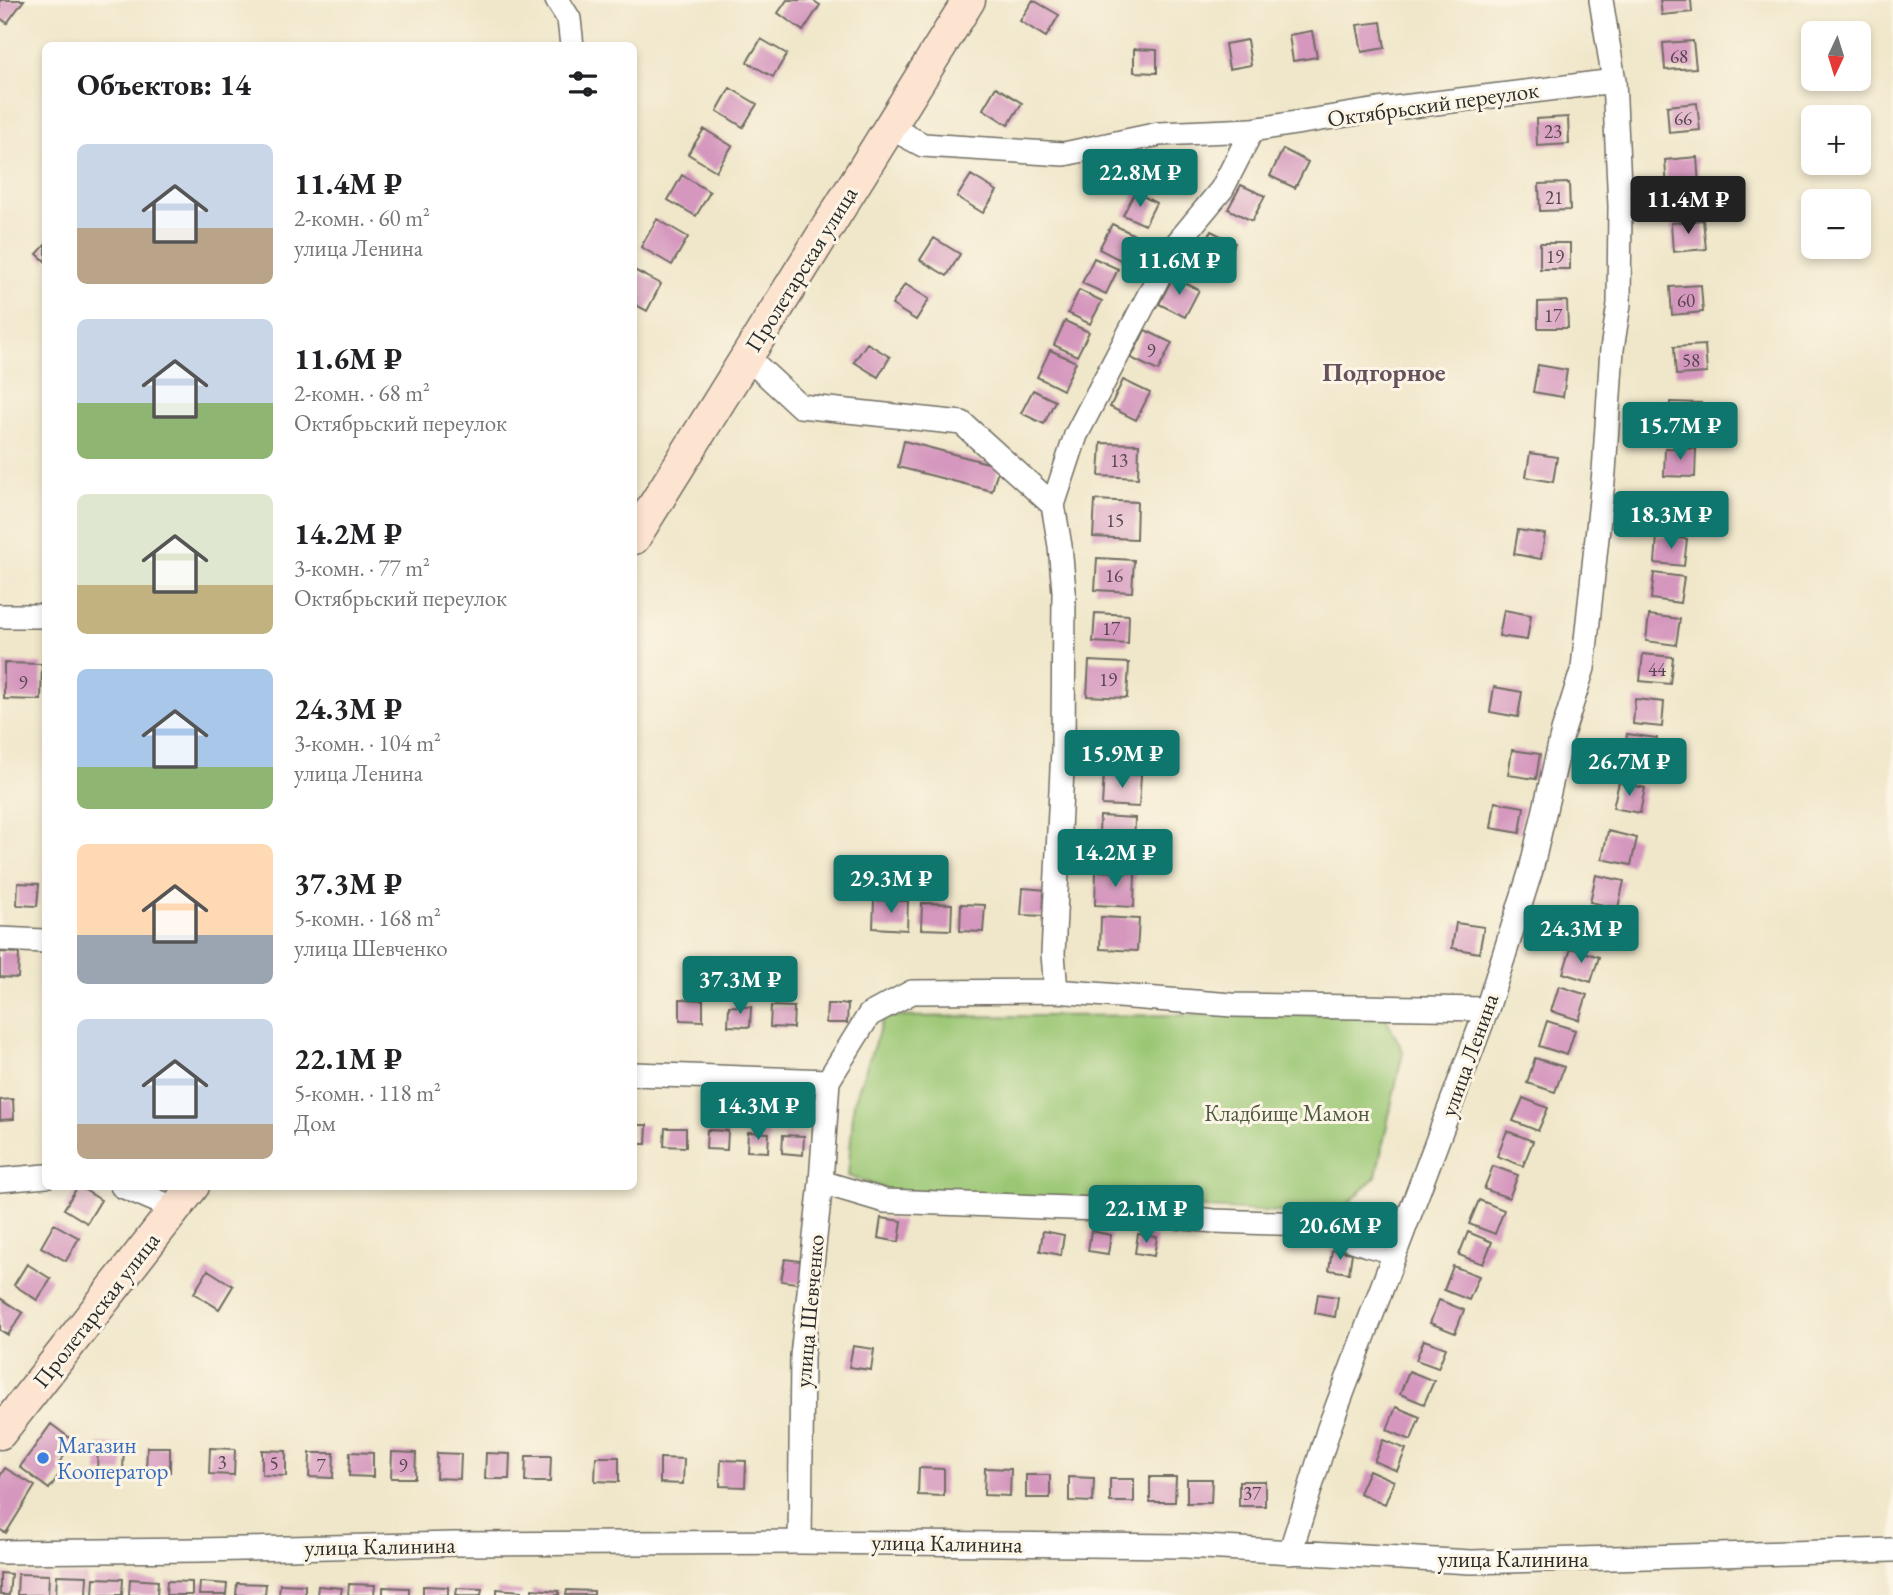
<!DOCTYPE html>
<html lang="ru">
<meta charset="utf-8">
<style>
body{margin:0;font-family:"EB Garamond",serif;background:#f2f2f2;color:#202124;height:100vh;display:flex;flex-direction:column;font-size:26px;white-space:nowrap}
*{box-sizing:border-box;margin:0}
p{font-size:23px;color:#757577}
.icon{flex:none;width:38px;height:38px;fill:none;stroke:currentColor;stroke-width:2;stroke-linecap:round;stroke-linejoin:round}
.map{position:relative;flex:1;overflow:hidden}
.drawer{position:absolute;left:42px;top:42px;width:595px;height:1148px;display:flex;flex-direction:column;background:#fff;border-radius:10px;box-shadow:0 4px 10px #0003}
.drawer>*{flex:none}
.needle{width:46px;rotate:184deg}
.tools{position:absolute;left:1801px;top:21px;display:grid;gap:14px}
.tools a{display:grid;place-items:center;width:70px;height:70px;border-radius:10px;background:#fff;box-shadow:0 4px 10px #0003;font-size:35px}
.price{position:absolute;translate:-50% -60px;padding:0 16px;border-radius:7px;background:#0f766e;color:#fff;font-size:23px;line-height:46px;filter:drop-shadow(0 2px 4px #0008)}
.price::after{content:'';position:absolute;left:50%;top:42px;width:21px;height:16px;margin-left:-10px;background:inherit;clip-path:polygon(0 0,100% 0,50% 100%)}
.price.selected{background:#222;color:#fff}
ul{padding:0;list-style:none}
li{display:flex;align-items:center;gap:21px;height:175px;padding:0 35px}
li span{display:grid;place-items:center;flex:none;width:196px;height:140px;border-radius:10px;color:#555}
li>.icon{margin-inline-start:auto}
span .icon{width:84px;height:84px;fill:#fffc;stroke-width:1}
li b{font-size:30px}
h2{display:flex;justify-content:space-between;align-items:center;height:84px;padding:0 35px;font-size:30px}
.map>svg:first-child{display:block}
</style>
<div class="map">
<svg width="1893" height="1595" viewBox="0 0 1893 1595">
<rect width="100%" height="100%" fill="#fcf5e5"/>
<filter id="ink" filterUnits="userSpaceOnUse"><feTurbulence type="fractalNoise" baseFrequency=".0143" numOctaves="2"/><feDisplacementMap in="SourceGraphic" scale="14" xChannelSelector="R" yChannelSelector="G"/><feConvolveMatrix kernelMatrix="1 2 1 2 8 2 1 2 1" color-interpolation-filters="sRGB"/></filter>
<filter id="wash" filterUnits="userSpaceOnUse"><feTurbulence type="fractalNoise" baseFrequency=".00686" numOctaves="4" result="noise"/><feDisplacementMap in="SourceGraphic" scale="28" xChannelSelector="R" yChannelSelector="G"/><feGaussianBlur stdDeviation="1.57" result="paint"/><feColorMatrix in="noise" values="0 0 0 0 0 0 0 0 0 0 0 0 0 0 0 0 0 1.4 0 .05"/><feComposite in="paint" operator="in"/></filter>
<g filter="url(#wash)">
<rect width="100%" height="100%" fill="#f0e7ca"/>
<path fill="#9bc775" stroke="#637950" stroke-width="2" d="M1384 1014 1403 1051 1376 1176 1337 1215 892 1191 848 1176 854 1102 884 1017Z"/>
<g id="blocks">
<path fill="#d597be" d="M0 0H24L7 23 0 18Z
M787 0H812L820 5 803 31 778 13Z
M1033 0 1059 15 1046 37 1020 21Z
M1660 0H1691L1692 12 1662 15Z
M1381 22 1385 48 1362 52 1357 25Z
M1312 31 1317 57 1293 61 1289 35Z
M761 39 787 54 773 77 747 62Z
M1247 40 1251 65 1229 69 1225 44Z
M1693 41 1696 68 1665 70 1663 43Z
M1134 49 1157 50V73L1134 72Z
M996 87 1022 103 1008 125 983 109Z
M730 88 757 104 743 127 717 111Z
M1697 103 1700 130 1669 133 1667 106Z
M1568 117 1569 144 1537 146 1536 119Z
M704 129 732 146 716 171 688 154Z
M1283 149 1308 162 1295 188 1270 176Z
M1697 157 1699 186 1667 189 1665 160Z
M682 175 710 192 696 216 668 200Z
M971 175 997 191 983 213 957 197Z
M1569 183 1570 210 1540 211 1539 184Z
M1241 185 1265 196 1252 221 1228 209Z
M1135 192 1156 203 1145 225 1123 215Z
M657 219 688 237 672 265 641 247Z
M1703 220 1706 249 1673 252 1671 223Z
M1112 224 1137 236 1124 262 1099 249Z
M1211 231 1235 243 1223 268 1199 256Z
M934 238 960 254 947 276 920 260Z
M1540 243H1570V269H1540Z
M46 244V262L37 254Z
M1094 258 1118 269 1106 294 1082 283Z
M634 270 661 284 647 311 634 304Z
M1173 277 1199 290 1185 317 1159 304Z
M905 284 929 299 916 320 892 305Z
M1701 285 1703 312 1672 315 1670 287Z
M1079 290 1102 301 1090 324 1068 313Z
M1567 301 1568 328H1538V302Z
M1065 321 1089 332 1077 356 1054 345Z
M1145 330 1172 343 1158 371 1131 358Z
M867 343 890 357 878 377 854 362Z
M1705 345 1707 373 1676 375 1674 347Z
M1050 350 1076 362 1063 390 1037 377Z
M1538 365 1567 370 1563 397 1533 392Z
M1123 380 1150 393 1136 420 1110 407Z
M1033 390 1055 401 1044 424 1021 413Z
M1670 402 1701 403 1699 431 1669 429Z
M904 441 999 466 992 491 898 467Z
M1101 443 1139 444 1138 478 1099 476Z
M1665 448 1696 449 1695 477 1664 476Z
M1530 453 1557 457 1553 482 1526 477Z
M1662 495 1692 498 1689 525 1659 521Z
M1095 500 1137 502 1136 539 1093 537Z
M1518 530 1545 534 1541 559 1514 554Z
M1657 536 1687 539 1684 566 1655 563Z
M1097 558 1134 560 1132 592 1095 590Z
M1654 573 1684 577 1680 603 1651 599Z
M1504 610 1531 615 1527 640 1499 636Z
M1095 613 1129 615 1128 644 1093 642Z
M1649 615 1680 619 1676 645 1646 641Z
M1643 654 1673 657 1670 684 1640 681Z
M1089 661 1129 663 1127 698 1087 696Z
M4 663 42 664 41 700 4 699Z
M1494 687 1522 692 1518 717 1490 712Z
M1635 699 1664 702 1662 727 1633 724Z
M1627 734 1657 738 1654 764 1624 761Z
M1512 750 1540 754 1536 779 1508 775Z
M1104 773 1141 775 1139 807 1102 805Z
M1619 782 1645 788 1640 813 1613 808Z
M1495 802 1524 807 1520 833 1491 828Z
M1100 816 1135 818 1134 848 1098 846Z
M1608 831 1637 838 1631 865 1602 859Z
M1096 871 1135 873 1134 907 1095 905Z
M1596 875 1624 881 1618 908 1590 902Z
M18 883 39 884 37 906 17 905Z
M1023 888 1047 890 1046 916 1021 915Z
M874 900 908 901 907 930 873 928Z
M922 903 952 904 951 930 921 929Z
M961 904 985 905 983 932 960 931Z
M1586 915 1612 923 1604 947 1578 938Z
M1101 917 1139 919 1137 951 1100 949Z
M1456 923 1484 927 1479 953 1452 948Z
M1571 948 1599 957 1591 982 1563 973Z
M0 952 19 953 18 978 0 977Z
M1559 986 1587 995 1579 1020 1551 1011Z
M680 999 703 1000V1021L680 1020Z
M827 1004H848L847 1023H826Z
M729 1006 751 1007 750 1027 728 1026Z
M771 1006 794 1007 793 1028 770 1027Z
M1547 1021 1575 1030 1567 1055 1539 1046Z
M1535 1058 1564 1067 1555 1092 1527 1083Z
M1523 1098 1548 1108 1538 1131 1513 1121Z
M13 1099 14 1119 0 1120V1100Z
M634 1125H647L646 1144H634Z
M665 1128H686V1147L664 1146Z
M707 1130 728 1131 727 1150 706 1149Z
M1507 1131 1533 1141 1523 1166 1497 1156Z
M748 1132 769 1133 768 1152 747 1151Z
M783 1135 804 1136 803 1155 782 1153Z
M1493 1166 1518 1175 1509 1198 1484 1189Z
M78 1186 101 1200 87 1223 64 1209Z
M1479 1200 1504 1210 1495 1234 1469 1224Z
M881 1218 902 1221 899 1242 878 1238Z
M54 1224 79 1238 66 1261 41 1247Z
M1043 1231 1064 1235 1061 1255 1040 1251Z
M1091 1231 1111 1235 1108 1254 1088 1251Z
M1468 1232 1492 1242 1483 1264 1459 1255Z
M1138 1234 1157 1237 1154 1256 1135 1253Z
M1332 1250 1352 1253 1349 1273 1329 1270Z
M785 1259 807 1262 803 1284 781 1281Z
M27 1264 51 1279 37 1300 14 1285Z
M1453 1266 1479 1276 1469 1300 1444 1290Z
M208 1270 233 1286 219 1309 194 1293Z
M1318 1294 1338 1297 1335 1317 1315 1313Z
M0 1298 23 1313 8 1335 0 1330Z
M1439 1300 1464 1310 1455 1333 1430 1323Z
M1424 1340 1446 1348 1438 1368 1416 1360Z
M853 1346 874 1349 871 1370 849 1367Z
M1409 1371 1434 1381 1424 1404 1400 1394Z
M1396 1407 1420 1417 1411 1440 1387 1430Z
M51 1424 75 1442 58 1464 63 1469 49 1489 20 1467Z
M1383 1440 1406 1449 1397 1471 1374 1461Z
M98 1444 124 1445 123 1472H97Z
M147 1447H170V1472H146Z
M210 1448 235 1449 234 1475 209 1474Z
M262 1450 286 1451V1476L262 1475Z
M350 1452 373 1453V1477L349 1476Z
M392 1452 416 1453 415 1478H391Z
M310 1453H334L333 1478 309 1477Z
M437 1453 461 1454 460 1479 436 1478Z
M486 1453 510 1454 509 1479H485Z
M526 1456H551L550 1482H525Z
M596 1457H619V1482L595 1481Z
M660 1458 684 1459 683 1484 660 1483Z
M721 1460 746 1461 745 1487 720 1486Z
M5 1468 35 1486 6 1533 0 1530V1476Z
M919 1468 944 1469V1496L918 1495Z
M985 1468 1011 1469 1010 1496 984 1495Z
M1369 1470 1394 1481 1385 1504 1359 1493Z
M1026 1475H1050V1498H1026Z
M1069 1477 1094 1478 1093 1502 1069 1501Z
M1150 1477H1176L1175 1502H1150Z
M1110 1479H1134V1502H1110Z
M1187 1479H1212L1211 1503H1187Z
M1239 1481H1265V1506H1239Z
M0 1573 11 1574 9 1595H0Z
M18 1574 49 1575 48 1595H17Z
M57 1575 87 1576 86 1595H56Z
M94 1578 123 1579 122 1595H93Z
M130 1579 158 1581 157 1595H129Z
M167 1581 192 1582V1595H166Z
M200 1582 227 1584 226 1595H199Z
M237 1583 266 1584 265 1595H236Z
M280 1584 305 1585V1595H279Z
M349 1584 375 1585 374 1595H348Z
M318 1586 342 1588 341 1595H317Z
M423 1586 448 1587V1595H423Z
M383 1587 409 1588V1595H383Z
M457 1588 482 1589 481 1595H456Z
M497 1589 522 1591V1595H497Z
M532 1589 559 1591V1595H532Z
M567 1590 594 1591V1595H566Z"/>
</g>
</g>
<g filter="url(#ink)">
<use href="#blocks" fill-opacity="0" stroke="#706d63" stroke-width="2"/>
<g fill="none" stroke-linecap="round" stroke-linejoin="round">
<g stroke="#706d63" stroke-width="26">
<path id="street" d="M557 0 569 19 572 46
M889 127 923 145 1064 154 1159 134 1252 130 1378 110 1614 81
M746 356 800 406 962 423 1053 505
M0 616H46
M0 939 44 941
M1056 991 1053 954 1063 749 1064 591 1060 546 1053 505 1076 435 1174 247 1222 189 1252 130
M634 1074 828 1081
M0 1180 46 1176
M821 1182 885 1201 1097 1209 1214 1221 1306 1224 1367 1245 1395 1252
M122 1186 176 1209
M800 1542 802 1356 821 1182 828 1081 869 1015 912 992 1056 991 1232 1005 1487 1009
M0 1552 200 1550 454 1544 800 1542 1186 1546 1471 1562 1893 1550
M1290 1553 1329 1428 1487 1009 1531 870 1563 731 1583 668 1604 472 1612 349 1619 304 1620 206 1614 81 1601 0"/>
</g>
<g stroke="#706d63" stroke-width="35">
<path id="secondary" d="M634 538 969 0
M0 1433 193 1186"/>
</g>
<use href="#street" stroke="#fff" stroke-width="23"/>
<use href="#secondary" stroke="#fde4d1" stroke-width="32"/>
</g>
</g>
<circle fill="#3f7fe0" stroke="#fcf5e5" stroke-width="2.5" cx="43" cy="1458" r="7"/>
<g text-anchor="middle" stroke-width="6" stroke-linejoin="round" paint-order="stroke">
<g font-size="19" fill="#564650">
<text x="1679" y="63">68</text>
<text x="1683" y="125">66</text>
<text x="1553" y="138">23</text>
<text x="1554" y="204">21</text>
<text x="1555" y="263">19</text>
<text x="1686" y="307">60</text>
<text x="1553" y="322">17</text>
<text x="1151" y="357">9</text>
<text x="1691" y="367">58</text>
<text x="1119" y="467">13</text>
<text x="1115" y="527">15</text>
<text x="1114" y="582">16</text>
<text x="1111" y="635">17</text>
<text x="1657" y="676">44</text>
<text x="1108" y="686">19</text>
<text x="23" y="689">9</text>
<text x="222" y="1469">3</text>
<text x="274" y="1470">5</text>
<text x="321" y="1472">7</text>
<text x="403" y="1472">9</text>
<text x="1252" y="1500">37</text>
</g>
<g font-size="23" fill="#2b2b2b" stroke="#fcf5e5">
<text transform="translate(1433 104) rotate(-8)" y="8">Октябрьский переулок</text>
<text transform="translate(801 269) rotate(-58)" y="8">Пролетарская улица</text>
<text transform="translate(1469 1055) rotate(-70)" y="8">улица Ленина</text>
<text transform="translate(96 1310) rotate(-52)" y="8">Пролетарская улица</text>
<text transform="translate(809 1311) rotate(-85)" y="8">улица Шевченко</text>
<text transform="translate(947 1543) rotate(1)" y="8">улица Калинина</text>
<text transform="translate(380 1546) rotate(-1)" y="8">улица Калинина</text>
<text x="1513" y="1567">улица Калинина</text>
</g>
<g font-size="23" fill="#4d5a41" stroke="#fcf5e5">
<text x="1287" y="1121">Кладбище Мамон</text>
</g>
<g font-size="23" fill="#366cbe" stroke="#fcf5e5" text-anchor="start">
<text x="57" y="1453">Магазин<tspan x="57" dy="26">Кооператор</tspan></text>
</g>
<g font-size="26" font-weight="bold" fill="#66515e" stroke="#fcf5e5">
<text x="1384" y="381">Подгорное</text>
</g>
</g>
</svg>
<div class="tools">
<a><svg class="needle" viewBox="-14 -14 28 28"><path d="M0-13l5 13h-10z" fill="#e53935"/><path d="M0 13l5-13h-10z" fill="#757577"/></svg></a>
<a>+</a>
<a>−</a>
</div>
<b class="price" style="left:1140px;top:209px">22.8M ₽</b>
<b class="price selected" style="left:1688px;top:236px">11.4M ₽</b>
<b class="price" style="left:1179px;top:297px">11.6M ₽</b>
<b class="price" style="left:1680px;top:462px">15.7M ₽</b>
<b class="price" style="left:1671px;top:551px">18.3M ₽</b>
<b class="price" style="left:1122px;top:790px">15.9M ₽</b>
<b class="price" style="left:1629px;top:798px">26.7M ₽</b>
<b class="price" style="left:1115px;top:889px">14.2M ₽</b>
<b class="price" style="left:891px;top:915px">29.3M ₽</b>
<b class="price" style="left:1581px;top:965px">24.3M ₽</b>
<b class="price" style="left:740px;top:1016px">37.3M ₽</b>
<b class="price" style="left:758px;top:1142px">14.3M ₽</b>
<b class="price" style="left:1146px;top:1245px">22.1M ₽</b>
<b class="price" style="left:1340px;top:1262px">20.6M ₽</b>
<section class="drawer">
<h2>Объектов: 14<svg class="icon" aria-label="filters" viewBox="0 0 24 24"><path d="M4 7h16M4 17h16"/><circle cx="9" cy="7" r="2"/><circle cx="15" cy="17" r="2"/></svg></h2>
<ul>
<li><span style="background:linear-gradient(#c9d6e8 60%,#b9a48a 0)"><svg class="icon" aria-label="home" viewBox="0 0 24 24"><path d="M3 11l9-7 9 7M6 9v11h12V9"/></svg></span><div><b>11.4M ₽</b><p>2-комн. · 60 m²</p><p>улица Ленина</p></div></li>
<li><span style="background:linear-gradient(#c9d6e8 60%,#8fb573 0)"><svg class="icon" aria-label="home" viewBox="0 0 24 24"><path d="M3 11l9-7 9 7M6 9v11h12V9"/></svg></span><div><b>11.6M ₽</b><p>2-комн. · 68 m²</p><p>Октябрьский переулок</p></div></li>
<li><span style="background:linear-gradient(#dfe7d0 65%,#c2b280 0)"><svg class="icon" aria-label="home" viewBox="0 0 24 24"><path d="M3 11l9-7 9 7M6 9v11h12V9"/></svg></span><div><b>14.2M ₽</b><p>3-комн. · 77 m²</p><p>Октябрьский переулок</p></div></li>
<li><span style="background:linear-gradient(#a9c7e8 70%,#8fb573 0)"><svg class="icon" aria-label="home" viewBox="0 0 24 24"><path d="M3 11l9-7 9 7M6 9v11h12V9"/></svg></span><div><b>24.3M ₽</b><p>3-комн. · 104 m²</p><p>улица Ленина</p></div></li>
<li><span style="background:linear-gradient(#ffd9b3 65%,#9aa5b1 0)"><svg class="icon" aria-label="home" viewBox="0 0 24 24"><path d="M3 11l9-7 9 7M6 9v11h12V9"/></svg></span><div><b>37.3M ₽</b><p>5-комн. · 168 m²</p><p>улица Шевченко</p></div></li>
<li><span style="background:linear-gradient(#c9d6e8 75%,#b9a48a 0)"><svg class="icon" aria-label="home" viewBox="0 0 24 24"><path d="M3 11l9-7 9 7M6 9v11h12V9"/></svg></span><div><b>22.1M ₽</b><p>5-комн. · 118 m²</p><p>Дом</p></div></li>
</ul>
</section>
</div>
